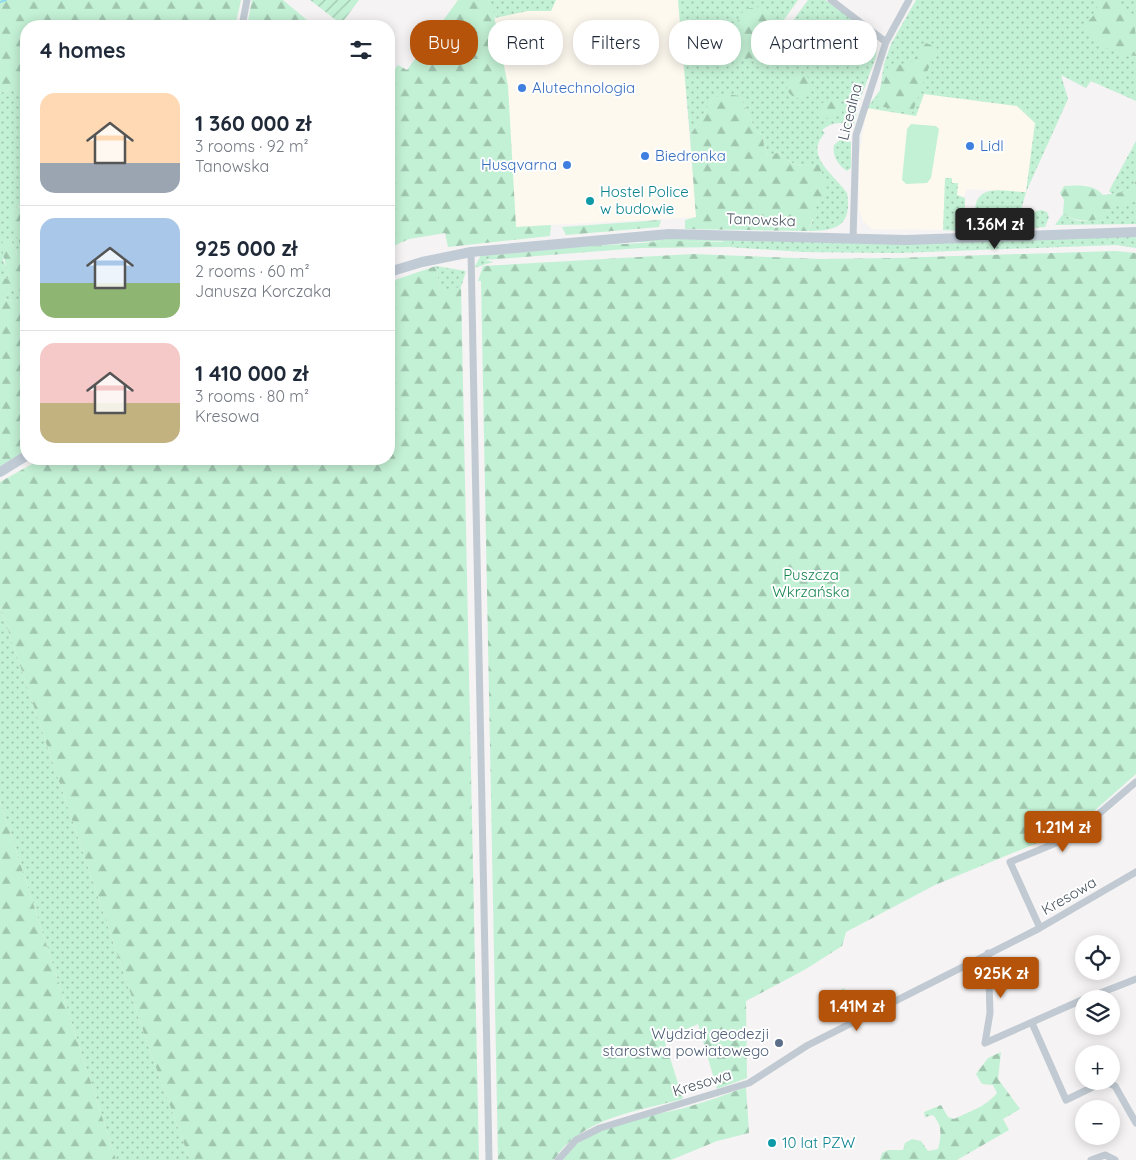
<!DOCTYPE html>
<meta charset="utf-8">
<style>
body{margin:0;font-family:Quicksand,sans-serif;background:#f6f6f7;color:#1f2937;height:100vh;display:flex;flex-direction:column;font-size:19px;white-space:nowrap}
*{box-sizing:border-box;margin:0}
p{font-size:16px;color:#747a83}
.icon{flex:none;width:28px;height:28px;fill:none;stroke:currentColor;stroke-width:2;stroke-linecap:round;stroke-linejoin:round}
.map{position:relative;flex:1;overflow:hidden}
.drawer{position:absolute;left:20px;top:20px;width:375px;height:445px;display:flex;flex-direction:column;background:#fff;border-radius:20px;box-shadow:0 2px 12px #0003}
.drawer>*{flex:none}
.banner{position:absolute;left:410px;top:20px;width:475px;height:45px;display:flex;gap:10px}
.fabs{position:absolute;left:1075px;top:935px;display:grid;gap:10px}
.fabs a{display:grid;place-items:center;width:45px;height:45px;border-radius:50%;background:#fff;box-shadow:0 2px 12px #0003;font-size:25px}
.price{position:absolute;translate:-50% -42px;padding:0 11px;border-radius:5px;background:#b45309;color:#fff;font-size:16px;line-height:32px;filter:drop-shadow(0 1px 2px #0008)}
.price::after{content:'';position:absolute;left:50%;top:30px;width:15px;height:11px;margin-left:-8px;background:inherit;clip-path:polygon(0 0,100% 0,50% 100%)}
.price.on{background:#222;color:#fff}
ul{padding:0;list-style:none}
li{display:flex;align-items:center;gap:15px;height:125px;padding:0 20px}
li+li{border-top:1px solid #e0e1e3}
li span{display:grid;place-items:center;flex:none;width:140px;height:100px;border-radius:15px;color:#555}
li>.icon{margin-inline-start:auto}
span .icon{width:60px;height:60px;fill:#fffc;stroke-width:1}
li b{font-size:21px}
h2{display:flex;justify-content:space-between;align-items:center;height:60px;padding:0 20px;font-size:21px}
.tag{padding:0 18px;border-radius:20px;background:#fff;box-shadow:0 2px 12px #0003;font-size:18px;line-height:45px}
.tag.on{background:#b45309;color:#fff}
.map>svg:first-child{display:block}
</style>
<div class="map">
<svg width="1136" height="1160" viewBox="0 0 1136 1160">
<defs>
<pattern id="grass-dots" width="8" height="8" patternUnits="userSpaceOnUse" patternTransform="scale(1.25)"><rect width="8" height="8" fill="#c3f1d5"/><path d="M2 2h.1M6 6h.1" fill="none" stroke="#a0c6b0" stroke-width="1.8" stroke-linecap="round"/></pattern>
<pattern id="forest-firs" width="22" height="20" patternUnits="userSpaceOnUse" patternTransform="scale(1.25)"><rect width="22" height="20" fill="#c3f1d5"/><path d="M5 1l3.5 6h-7zM16 11l3.5 6h-7z" fill="#a0c6b0"/></pattern>
<pattern id="garden-furrows" width="10" height="10" patternUnits="userSpaceOnUse" patternTransform="scale(1.25)"><rect width="10" height="10" fill="#c3f1d5"/><path d="M-1 1l2-2M0 10L10 0M9 11l2-2" fill="none" stroke="#a0c6b0"/></pattern>
</defs>
<rect width="100%" height="100%" fill="#f5f3f3"/>
<path fill="#fdf9ef" d="M488 0H678L696 217 516 227 508 86 495 18Z
M924 94 1017 106 1035 123 1026 192 966 189 965 196H945L943 230 872 229 863 221 859 210V157L867 108 916 116Z"/>
<path fill="url(#grass-dots)" d="M488 0H556L551 11H528L495 18Z
M678 0H798L778 28 784 33 808 0H825L865 28 877 47 876 57 859 102 854 125 847 129 846 124C837 121 828 125 822 130L825 133C803 156 835 175 847 193 852 226 837 231 808 231L813 220V209L825 190 819 165C797 167 795 167 779 152L768 156 764 147 763 134 756 131 740 96 713 98 690 136Z
M916 0H1136V101L1091 81 1086 88 1061 75 1068 99 1026 192 1021 210 1026 214 1023 228 977 230C975 223 975 217 975 210 977 182 1005 192 1026 192L1035 123 1017 106 924 94 916 116 867 108 880 90 884 64 891 44Z
M11 89H21L22 116 26 132V205L18 206 12 226 22 246 23 254 17 255 10 238 3 261 7 267 9 279 0 277V93Z
M841 139 851 142V168L847 171C838 165 832 156 834 145Z
M1136 141V181L1130 191 1114 195 1109 191Z
M945 178H952V183H958L957 195 965 198V228L963 231 943 230Z
M1117 204H1136V224L1055 225 1063 214C1087 229 1097 218 1117 204Z
M1041 210 1047 212 1049 217 1045 227 1030 228 1033 212Z
M1136 235V248L1116 245 899 253 803 252 728 247 732 245 722 241 630 242 503 254 485 260 493 262 474 268 481 255 665 237Z
M436 266 466 271 461 287 440 292Z
M3 287 21 291 26 287V307L19 302 4 299Z
M0 606 151 1054 190 1160H116L0 801Z"/>
<path fill="url(#forest-firs)" d="M0 0H241L236 22H232L231 26H26V132L22 116 21 89H11L0 93Z
M252 0H283L314 26H247Z
M458 0H488L493 11 508 86 516 227 551 225 550 236 448 247 445 233 409 239 389 248V73L391 74 398 65 407 70Z
M1099 0C1136 0 1136 22 1136 56 1113 54 1095 45 1083 25 1093 19 1097 11 1099 0Z
M758 7 770 16 765 25 768 37 780 42 782 53 781 66 749 58 736 63C720 53 717 50 717 30L722 29 724 40 730 41 739 17 745 9Z
M926 43 936 47 912 114 872 104 881 92 888 67 912 62Z
M787 86a12 12 0 1 1 24 0a12 12 0 1 1-24 0Z
M726 94 740 96 756 131 763 134 764 147 768 156 779 152C794 166 797 168 819 164L829 195 821 197 813 209 815 213 808 231 685 229V220L696 217 690 136 713 98Z
M832 101 842 106V115L829 119 821 114 818 108 822 103Z
M1136 181V204H1117C1105 223 1081 225 1063 214L1064 200 1060 193 1064 186C1078 185 1094 184 1103 195L1130 191Z
M26 205V287L21 291 3 288 6 293 4 299 19 302 26 307V451L0 466V277L9 279C7 264 0 253 3 239L10 238 17 255 23 254C21 238 6 225 10 209Z
M661 220 659 227 566 235 562 227Z
M674 241 732 242V245L728 247 640 248 484 260 503 254 572 247Z
M1115 251 1136 253V774L1076 827 935 885 846 932 842 946 806 969 746 1001 747 1078 717 1089 698 1024 664 1039 683 1099C638 1111 580 1118 554 1160H498L481 281H478L483 266 692 254 820 259 895 258Z
M436 266 440 291 461 287 479 1160H190L151 1054 0 606V482L41 459H389V282Z
M0 801 116 1160H0Z
M1001 1052 998 1079 1020 1109 1003 1119 1009 1130 957 1160H880L882 1153 888 1150H903L905 1143 912 1139 921 1141 928 1151 938 1149C941 1137 943 1126 933 1115L925 1117 924 1112 941 1105 948 1117 954 1119C972 1110 984 1108 997 1093L993 1085 982 1084 976 1074 988 1058Z
M746 1087 749 1133 717 1141 671 1160H563C578 1128 652 1116 684 1108 705 1102 726 1095 746 1087Z"/>
<path fill="url(#garden-furrows)" d="M310 0H359L341 24Z"/>
<path fill="#c3f1d5" d="M911 124 936 126 939 129 931 178 927 183 906 184 902 180 907 129Z
M844 988 850 999 830 1011 824 1000Z"/>
<g fill="none" stroke-linecap="round" stroke-linejoin="round">
<path stroke="#90daee" stroke-width="2" d="M0 2 6 0"/>
<path stroke="#c1cad2" stroke-width="7" d="M831 0 886 42
M242 26 247 0
M853 239 856 135 886 42 909 0
M471 252 489 1160
M1040 928 1010 862 1073 836 1136 782
M1085 999 1136 979
M1032 1023 1066 1100 1099 1084 1108 1083 1115 1086 1136 1123
M985 1043 1084 999
M985 1043 990 1013 988 953
M558 1160 576 1140 600 1128 749 1083 808 1045 1038 929 1136 872
M1091 1160 1105 1155 1115 1160"/>
<path stroke="#c1cbd6" stroke-width="10" d="M389 272 422 262 471 252 669 234 906 240 1136 232
M0 472 26 456"/>
</g>
<g fill="#3f7fe0" stroke="#fff" stroke-width="2">
<circle cx="522" cy="88" r="5"/>
<circle cx="970" cy="146" r="5"/>
<circle cx="645" cy="156" r="5"/>
<circle cx="567" cy="165" r="5"/>
</g>
<g fill="#0f9aa8" stroke="#fff" stroke-width="2">
<circle cx="590" cy="201" r="5"/>
<circle cx="772" cy="1143" r="5"/>
</g>
<circle fill="#5c6f8a" stroke="#fff" stroke-width="2" cx="779" cy="1043" r="5"/>
<g text-anchor="middle" stroke-width="4" stroke-linejoin="round" paint-order="stroke">
<g font-size="15" fill="#366cbe" stroke="#fff" text-anchor="start">
<text x="532" y="93">Alutechnologia</text>
<text x="980" y="151">Lidl</text>
<text x="655" y="161">Biedronka</text>
<text x="557" y="170" text-anchor="end">Husqvarna</text>
</g>
<g font-size="15" fill="#4a5661" stroke="#fff">
<text transform="translate(850 112) rotate(-76)" y="5">Licealna</text>
<text transform="translate(761 220) rotate(2)" y="5">Tanowska</text>
<text transform="translate(1069 896) rotate(-30)" y="5">Kresowa</text>
<text transform="translate(702 1083) rotate(-17)" y="5">Kresowa</text>
</g>
<g font-size="15" fill="#0d838f" stroke="#fff" text-anchor="start">
<text x="600" y="197">Hostel Police<tspan x="600" dy="17">w budowie</tspan></text>
<text x="782" y="1148">10 lat PZW</text>
</g>
<g font-size="15" fill="#17864f" stroke="#fff">
<text x="811" y="580">Puszcza<tspan x="811" dy="17">Wkrzańska</tspan></text>
</g>
<g font-size="15" fill="#4e5e75" stroke="#fff" text-anchor="end">
<text x="769" y="1039">Wydział geodezji<tspan x="769" dy="17">starostwa powiatowego</tspan></text>
</g>
</g>
</svg>
<div class="fabs">
<a><svg class="icon" aria-label="locate" viewBox="0 0 24 24"><circle cx="12" cy="12" r="6"/><path d="M12 2v4M12 18v4M2 12h4M18 12h4"/></svg></a>
<a><svg class="icon" aria-label="layers" viewBox="0 0 24 24"><path d="M12 4l9 5-9 5-9-5zM3 14l9 5 9-5"/></svg></a>
<a>+</a>
<a>−</a>
</div>
<b class="price on" style="left:995px;top:250px">1.36M zł</b>
<b class="price" style="left:1063px;top:853px">1.21M zł</b>
<b class="price" style="left:1001px;top:999px">925K zł</b>
<b class="price" style="left:857px;top:1032px">1.41M zł</b>
<div class="banner">
<a class="tag on">Buy</a>
<a class="tag">Rent</a>
<a class="tag">Filters</a>
<a class="tag">New</a>
<a class="tag">Apartment</a>
</div>
<section class="drawer">
<h2>4 homes<svg class="icon" aria-label="filters" viewBox="0 0 24 24"><path d="M4 7h16M4 17h16"/><circle cx="9" cy="7" r="2"/><circle cx="15" cy="17" r="2"/></svg></h2>
<ul>
<li><span style="background:linear-gradient(#ffd9b3 70%,#9aa5b1 0)"><svg class="icon" aria-label="home" viewBox="0 0 24 24"><path d="M3 11l9-7 9 7M6 9v11h12V9"/></svg></span><div><b>1 360 000 zł</b><p>3 rooms · 92 m²</p><p>Tanowska</p></div></li>
<li><span style="background:linear-gradient(#a9c7e8 65%,#8fb573 0)"><svg class="icon" aria-label="home" viewBox="0 0 24 24"><path d="M3 11l9-7 9 7M6 9v11h12V9"/></svg></span><div><b>925 000 zł</b><p>2 rooms · 60 m²</p><p>Janusza Korczaka</p></div></li>
<li><span style="background:linear-gradient(#f6c9c9 60%,#c2b280 0)"><svg class="icon" aria-label="home" viewBox="0 0 24 24"><path d="M3 11l9-7 9 7M6 9v11h12V9"/></svg></span><div><b>1 410 000 zł</b><p>3 rooms · 80 m²</p><p>Kresowa</p></div></li>
</ul>
</section>
</div>
